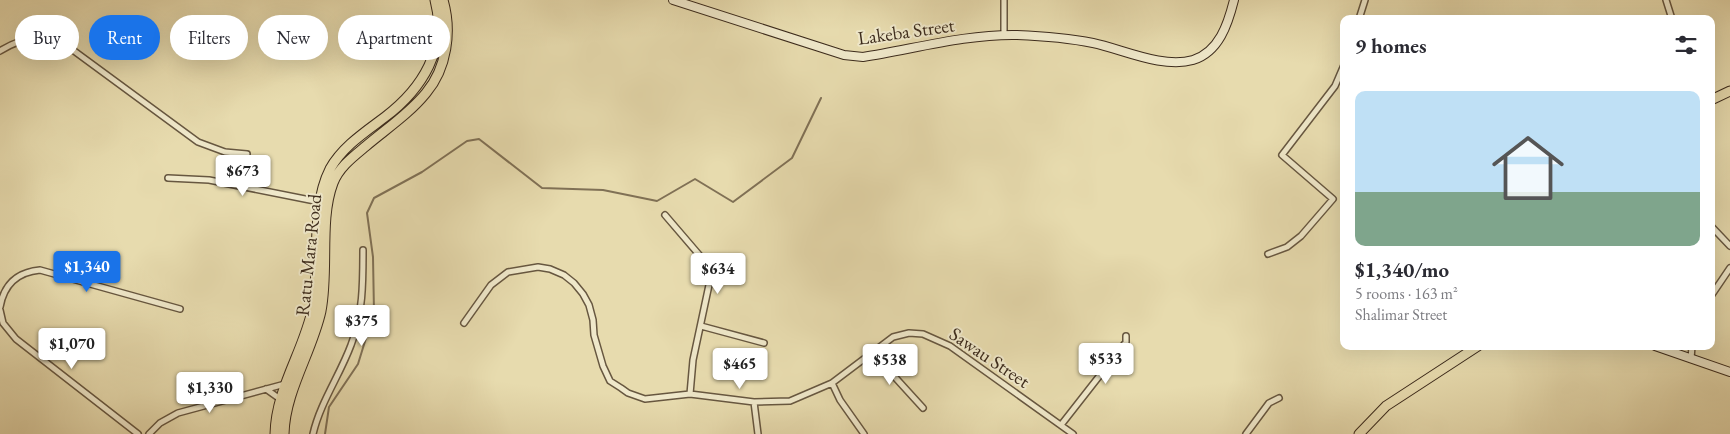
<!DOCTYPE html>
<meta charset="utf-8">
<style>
body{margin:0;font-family:"EB Garamond",serif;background:#f7f7f7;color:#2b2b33;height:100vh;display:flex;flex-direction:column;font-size:19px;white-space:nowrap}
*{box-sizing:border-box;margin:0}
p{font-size:16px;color:#7c7c81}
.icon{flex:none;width:28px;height:28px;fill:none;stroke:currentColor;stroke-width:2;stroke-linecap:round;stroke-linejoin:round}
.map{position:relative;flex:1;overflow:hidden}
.sheet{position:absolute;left:1340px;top:15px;width:375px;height:335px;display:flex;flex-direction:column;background:#fff;border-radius:10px;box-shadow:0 5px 20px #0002}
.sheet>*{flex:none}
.guide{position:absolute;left:15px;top:15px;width:475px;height:45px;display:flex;gap:10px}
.price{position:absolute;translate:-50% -42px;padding:0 11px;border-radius:5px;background:#fff;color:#222;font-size:16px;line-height:32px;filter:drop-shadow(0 1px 2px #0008)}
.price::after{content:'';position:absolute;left:50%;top:30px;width:15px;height:11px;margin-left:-8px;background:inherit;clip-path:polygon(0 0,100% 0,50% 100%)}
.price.selected{background:#1a73e8;color:#fff}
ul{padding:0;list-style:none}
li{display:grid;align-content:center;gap:10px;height:265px;padding:0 15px}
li+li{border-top:1px solid #e1e1e2}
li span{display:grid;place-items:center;height:155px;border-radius:10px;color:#555}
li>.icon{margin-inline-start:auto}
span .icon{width:90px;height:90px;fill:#fffc;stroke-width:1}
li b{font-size:21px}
h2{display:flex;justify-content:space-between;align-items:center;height:60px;padding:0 15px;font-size:21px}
.chip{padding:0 18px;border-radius:22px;background:#fff;box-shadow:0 5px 20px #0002;font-size:18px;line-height:45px}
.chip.selected{background:#1a73e8;color:#fff}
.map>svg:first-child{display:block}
</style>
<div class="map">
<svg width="1730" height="434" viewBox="0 0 1730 434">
<rect width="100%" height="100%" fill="#e7dbae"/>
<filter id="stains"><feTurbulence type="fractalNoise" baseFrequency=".004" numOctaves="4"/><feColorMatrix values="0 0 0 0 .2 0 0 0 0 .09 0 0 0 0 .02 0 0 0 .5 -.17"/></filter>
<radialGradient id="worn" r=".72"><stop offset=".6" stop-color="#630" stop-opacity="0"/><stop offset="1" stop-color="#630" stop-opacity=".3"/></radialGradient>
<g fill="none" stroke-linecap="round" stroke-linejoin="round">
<path stroke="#807156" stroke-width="2" d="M325 434 329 407 358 364 374 312 373 257 367 213 374 198 422 172 467 141 479 139 542 188 603 190 657 201 695 179 733 202 792 158 821 98"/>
<g stroke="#675740" stroke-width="8">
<path id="minor" d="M1666 0 1672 19
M1359 19 1365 0
M1004 35V0
M0 51C21 37 43 36 66 45L198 142 225 152 247 154
M168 178 209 180 320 202
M665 215 701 257 706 271 709 285 693 360 690 394
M1711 226 1730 246
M1268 254 1287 247 1301 236 1333 199 1282 155 1335 86 1344 65
M1711 296 1730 268
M0 307C4 284 18 272 40 270L180 309
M0 310 3 323 16 339 138 434
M464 323 491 285 508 272 538 267 550 269 564 275 574 283 583 294 589 305 593 320 594 335 603 366 610 381 621 388 628 393 645 399 690 394 754 402 790 401 832 383 893 337 909 333 923 334 950 346 1073 434
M701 326 764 343
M872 352 923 408
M1691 359 1692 346
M832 383 840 400 864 434
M266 389 280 399
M754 402 758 434
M1061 425 1126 342V336
M149 434 160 423 178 413 285 384
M313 434C320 403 340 375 351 345 363 315 363 282 363 250
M1246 434 1269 403 1279 398"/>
</g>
<g stroke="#3c2b1c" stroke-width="10">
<path id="secondary" d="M673 0 844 55 863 57C914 49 966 34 1017 35 1042 36 1068 38 1093 43 1122 49 1163 69 1193 60 1219 52 1228 24 1234 0
M1655 346 1730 372"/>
</g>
<g stroke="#3c2b1c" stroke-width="11">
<path id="primary" d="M1711 100 1730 91
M1359 434 1386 406 1478 346"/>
</g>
<g stroke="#3c2b1c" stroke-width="11">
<path id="trunk" d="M275 434C276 388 304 351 313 307 320 264 310 208 330 169 342 147 365 132 385 117 422 89 448 48 435 0
M284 434C285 391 312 352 321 311 329 270 319 220 333 183 339 167 354 156 366 146 386 129 409 114 426 93 447 68 452 31 443 0"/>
</g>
<use href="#minor" stroke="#efe8ca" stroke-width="5"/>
<use href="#secondary" stroke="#efe8ca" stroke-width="8"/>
<use href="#primary" stroke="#e7dbae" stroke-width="9"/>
<use href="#trunk" stroke="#e7dbae" stroke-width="9"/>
</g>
<g text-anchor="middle" stroke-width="4" stroke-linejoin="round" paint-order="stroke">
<g font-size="19" fill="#3c2b1c" stroke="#efe8ca">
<text transform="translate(906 31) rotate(-8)" y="7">Lakeba Street</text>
<text transform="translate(308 255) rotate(-84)" y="7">Ratu Mara Road</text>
<text transform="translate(990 357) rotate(34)" y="7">Sawau Street</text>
</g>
</g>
<rect width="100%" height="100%" filter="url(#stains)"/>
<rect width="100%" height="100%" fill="url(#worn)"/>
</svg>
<b class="price" style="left:243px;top:197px">$673</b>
<b class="price selected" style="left:87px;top:293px">$1,340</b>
<b class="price" style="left:718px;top:295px">$634</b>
<b class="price" style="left:362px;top:347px">$375</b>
<b class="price" style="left:72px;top:370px">$1,070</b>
<b class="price" style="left:1106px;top:385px">$533</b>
<b class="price" style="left:890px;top:386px">$538</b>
<b class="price" style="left:740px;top:390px">$465</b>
<b class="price" style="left:210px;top:414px">$1,330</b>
<div class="guide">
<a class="chip">Buy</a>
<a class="chip selected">Rent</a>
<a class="chip">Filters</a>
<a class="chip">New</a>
<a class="chip">Apartment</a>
</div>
<section class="sheet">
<h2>9 homes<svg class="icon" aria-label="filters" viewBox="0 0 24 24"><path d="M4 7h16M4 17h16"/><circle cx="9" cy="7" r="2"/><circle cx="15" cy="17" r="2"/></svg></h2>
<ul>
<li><span style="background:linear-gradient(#bfe0f5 65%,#7fa58c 0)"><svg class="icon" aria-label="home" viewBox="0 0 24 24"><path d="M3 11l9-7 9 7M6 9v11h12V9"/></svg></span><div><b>$1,340/mo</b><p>5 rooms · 163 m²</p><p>Shalimar Street</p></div></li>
</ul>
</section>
</div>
